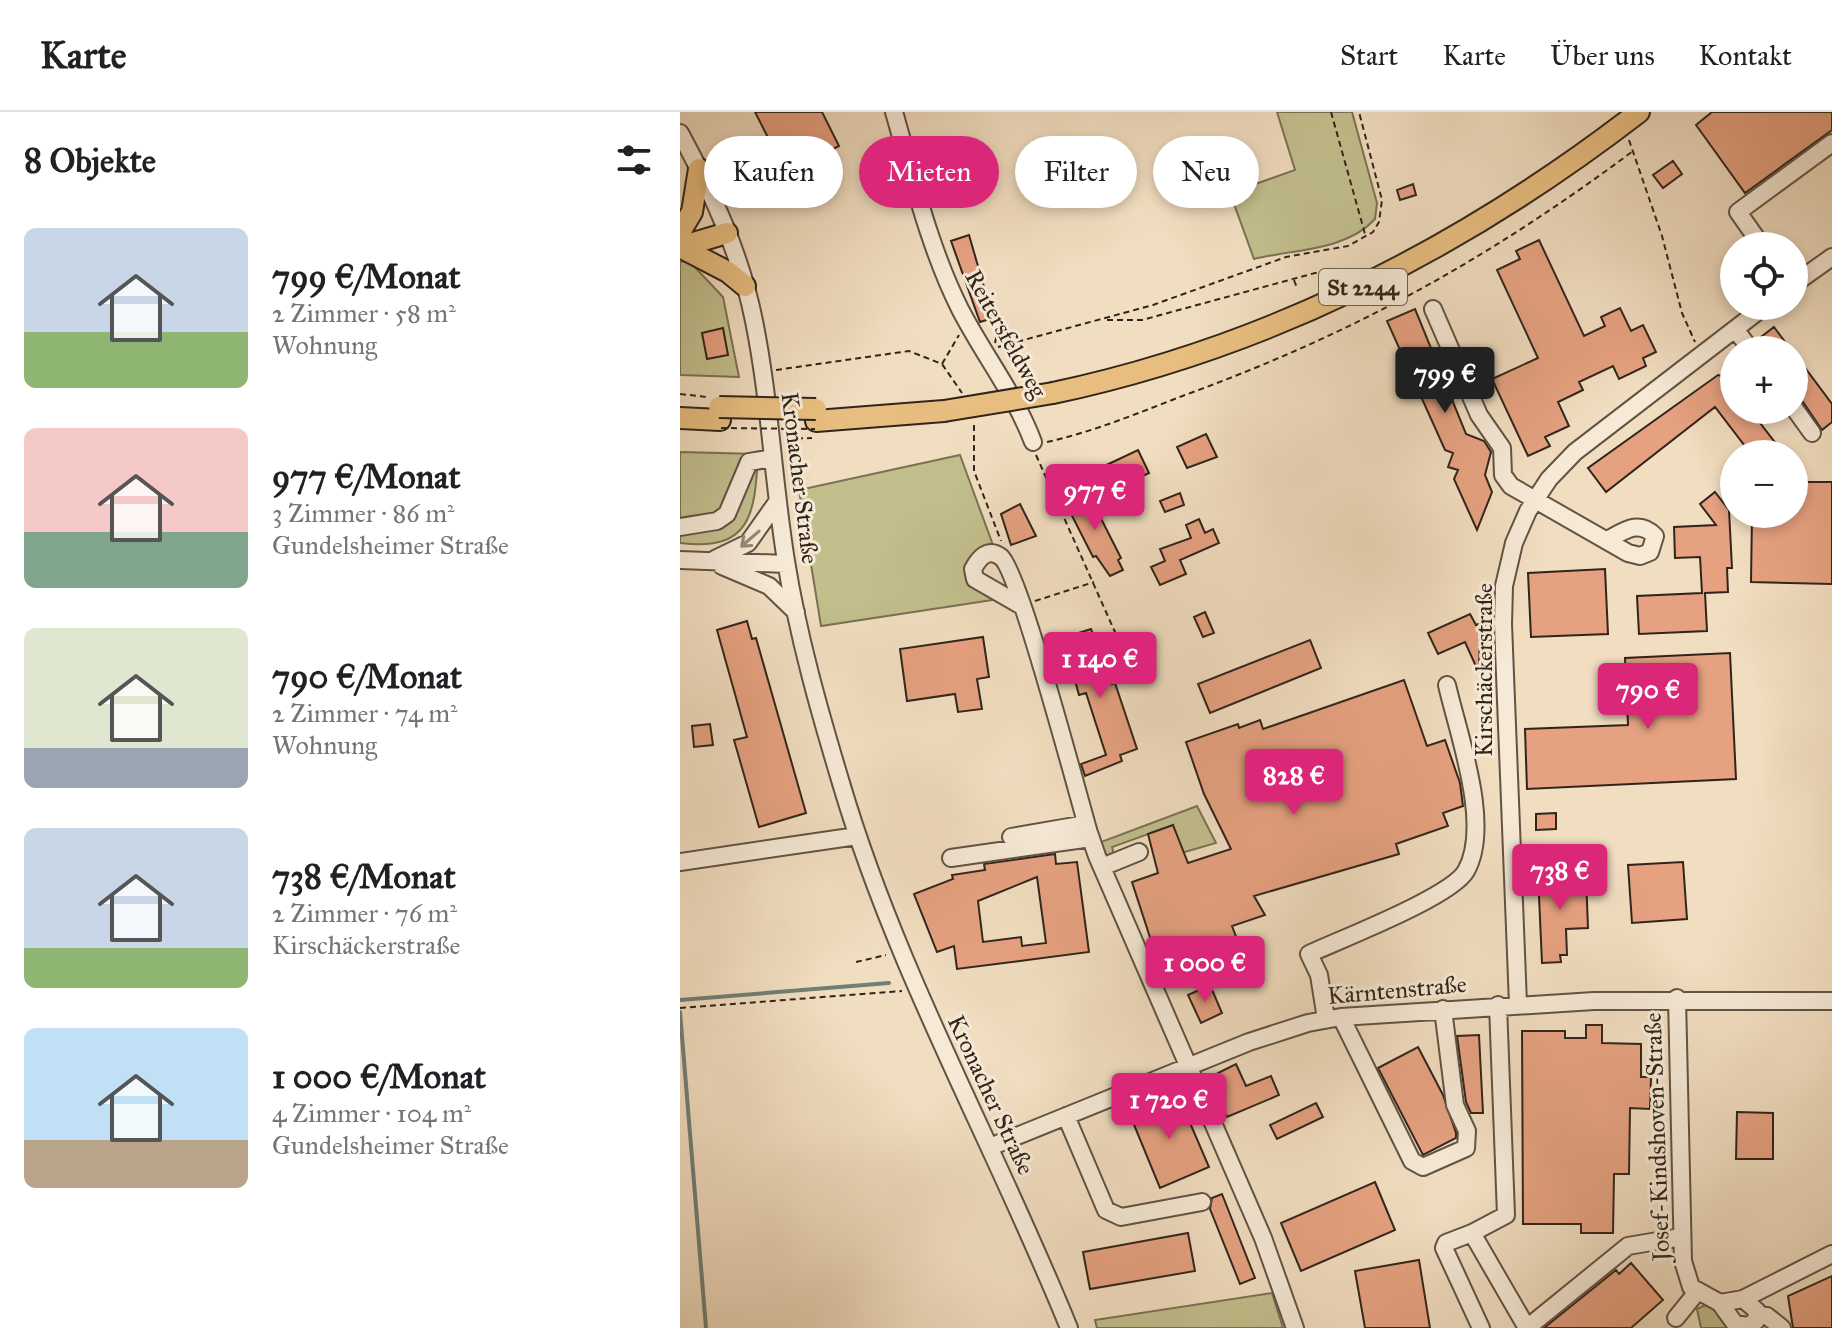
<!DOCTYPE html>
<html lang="de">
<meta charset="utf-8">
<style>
body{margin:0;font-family:"IM FELL Great Primer",serif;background:#f6f6f6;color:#202124;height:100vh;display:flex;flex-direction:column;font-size:30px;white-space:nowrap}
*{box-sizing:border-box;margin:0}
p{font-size:26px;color:#757577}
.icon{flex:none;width:44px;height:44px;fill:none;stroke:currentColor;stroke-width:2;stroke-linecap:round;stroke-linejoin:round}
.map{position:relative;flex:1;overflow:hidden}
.sheet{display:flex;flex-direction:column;background:#fff;width:680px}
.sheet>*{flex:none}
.banner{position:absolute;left:24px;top:24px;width:760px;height:72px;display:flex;gap:16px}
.controls{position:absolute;left:1040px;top:120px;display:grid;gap:16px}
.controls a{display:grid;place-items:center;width:88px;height:88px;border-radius:50%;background:#fff;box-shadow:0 4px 12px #0003;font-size:40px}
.price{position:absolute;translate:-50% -68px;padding:0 18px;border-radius:8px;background:#db2777;color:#fff;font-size:26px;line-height:52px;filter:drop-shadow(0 2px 4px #0008)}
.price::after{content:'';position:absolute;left:50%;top:48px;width:24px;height:18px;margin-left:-12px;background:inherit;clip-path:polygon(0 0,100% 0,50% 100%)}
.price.on{background:#222;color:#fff}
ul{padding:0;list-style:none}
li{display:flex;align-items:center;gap:24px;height:200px;padding:0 24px}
li span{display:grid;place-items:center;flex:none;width:224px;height:160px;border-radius:12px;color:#555}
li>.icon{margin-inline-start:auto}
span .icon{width:96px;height:96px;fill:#fffc;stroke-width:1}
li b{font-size:34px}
h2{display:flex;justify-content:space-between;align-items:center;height:96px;padding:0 24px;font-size:34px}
.pill{padding:0 28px;border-radius:36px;background:#fff;box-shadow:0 4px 12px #0003;font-size:28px;line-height:72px}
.pill.on{background:#db2777;color:#fff}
header{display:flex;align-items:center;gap:48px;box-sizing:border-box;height:112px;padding:0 40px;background:#fff;border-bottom:2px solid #e0e0e0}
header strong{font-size:38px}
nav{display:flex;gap:44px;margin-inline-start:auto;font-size:28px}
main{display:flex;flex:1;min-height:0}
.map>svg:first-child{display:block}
</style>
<header>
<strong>Karte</strong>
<nav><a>Start</a><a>Karte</a><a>Über uns</a><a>Kontakt</a></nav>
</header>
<main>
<section class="sheet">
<h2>8 Objekte<svg class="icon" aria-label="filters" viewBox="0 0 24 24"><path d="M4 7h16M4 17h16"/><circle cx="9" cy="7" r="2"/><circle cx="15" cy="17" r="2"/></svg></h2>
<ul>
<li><span style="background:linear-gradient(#c9d6e8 65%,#8fb573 0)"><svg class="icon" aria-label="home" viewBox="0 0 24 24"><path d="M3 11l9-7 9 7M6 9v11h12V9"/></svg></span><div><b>799 €/Monat</b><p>2 Zimmer · 58 m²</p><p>Wohnung</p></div></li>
<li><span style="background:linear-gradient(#f6c9c9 65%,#7fa58c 0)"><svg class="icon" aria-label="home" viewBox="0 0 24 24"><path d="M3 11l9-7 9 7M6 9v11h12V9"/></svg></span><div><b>977 €/Monat</b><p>3 Zimmer · 86 m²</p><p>Gundelsheimer Straße</p></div></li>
<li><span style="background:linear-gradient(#dfe7d0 75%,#9aa5b1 0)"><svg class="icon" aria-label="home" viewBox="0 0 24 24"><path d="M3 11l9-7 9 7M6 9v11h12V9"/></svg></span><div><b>790 €/Monat</b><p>2 Zimmer · 74 m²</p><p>Wohnung</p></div></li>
<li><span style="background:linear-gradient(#c9d6e8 75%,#8fb573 0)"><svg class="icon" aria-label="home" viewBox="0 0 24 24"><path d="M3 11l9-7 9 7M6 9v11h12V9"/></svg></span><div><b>738 €/Monat</b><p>2 Zimmer · 76 m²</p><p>Kirschäckerstraße</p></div></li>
<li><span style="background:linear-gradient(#bfe0f5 70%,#b9a48a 0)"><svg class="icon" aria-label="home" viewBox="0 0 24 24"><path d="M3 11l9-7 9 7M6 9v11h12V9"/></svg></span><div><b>1 000 €/Monat</b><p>4 Zimmer · 104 m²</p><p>Gundelsheimer Straße</p></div></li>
</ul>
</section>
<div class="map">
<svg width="1152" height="1216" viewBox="0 0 1152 1216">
<rect width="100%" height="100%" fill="#f1ddc0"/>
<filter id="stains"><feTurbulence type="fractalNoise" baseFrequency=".0025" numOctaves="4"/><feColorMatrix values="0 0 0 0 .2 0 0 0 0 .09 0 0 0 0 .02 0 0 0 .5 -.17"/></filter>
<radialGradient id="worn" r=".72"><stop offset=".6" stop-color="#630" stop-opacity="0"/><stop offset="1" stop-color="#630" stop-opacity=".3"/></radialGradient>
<path fill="#c2bf8d" stroke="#7a7254" stroke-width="2" d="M597 0H672L697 91 695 107C666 139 614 137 574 147L550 81 615 58Z
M9 149 43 185 59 265 0 263V150Z
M0 340 78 342C75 402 71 440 0 431Z
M280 343 313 433 290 445C281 471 297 479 319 487L141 514 119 378Z
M517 694 536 731 484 746 493 713 432 735 434 742 426 744 421 730Z
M592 1181 603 1216H417L415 1208Z
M1025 1193 1035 1197 1049 1216H1021L1017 1197Z"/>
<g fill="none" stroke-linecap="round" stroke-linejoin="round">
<path stroke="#718076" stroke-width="4" d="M0 888 209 871
M0 900 26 1216"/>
</g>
<path fill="#e6a181" stroke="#31251b" stroke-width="2" fill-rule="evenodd" d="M75 0H142L159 34 106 61Z
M1032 0H1152V18L1065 81 1016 13Z
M993 49 1002 62 983 76 973 63Z
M733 72 736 83 720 88 717 78Z
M289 123 313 206 300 210 271 129Z
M859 128 904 224 925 214 921 205 940 196 951 219 963 213 976 240 963 246 966 254 939 267 933 254 899 270 903 278 878 290 889 314 865 325 870 334 848 344 812 267 858 246 817 158 840 147 836 139Z
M735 197 786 322 804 329 811 340 805 363 812 380 797 418 774 367 778 358 768 355 773 341 765 338 707 209Z
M1094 215 1111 238H1082L1077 228Z
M43 216 48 243 27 247 22 221Z
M1114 241 1152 292V310L1142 318 1123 290 1114 285Z
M1038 263 1045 265 1052 280 1054 278V298H1070L1104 342H1071L1035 295 926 380 908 356Z
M526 322 537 345 507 356 497 335Z
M458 338 469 361 431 379 420 356Z
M1114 370H1152V472L1071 470 1072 402H1114Z
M407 379 441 446 438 448 443 458 430 464 416 444 413 445 385 390Z
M1035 380 1049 398 1052 456H1047L1048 480 1025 481 1027 519 959 522 957 484 1022 481 1020 445 995 446 994 415 1036 413 1020 392Z
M500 381 504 393 485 400 480 389Z
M340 392 356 424 331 433 321 402Z
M519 407 525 421 533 417 539 431 500 448 506 462 480 473 471 455 485 449 480 437 511 426 506 413Z
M925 457 928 522 851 525 848 461Z
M525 500 534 521 523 525 514 505Z
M790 502 796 513 804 510 808 521 800 524 799 561 785 530 758 542 748 521Z
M67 509 72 527 76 526 126 701 79 715 54 628 67 625 37 518Z
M411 517 427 562 432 572 435 571 457 637 440 643 442 649 405 664 401 652 426 643 406 581 399 583 383 526Z
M303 525 309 565 297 567 302 597 278 600 275 582 227 589 220 537Z
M630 528 641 556 530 601 518 572Z
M1050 541 1056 667 847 677 845 617 948 613 945 546Z
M724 568 747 634 765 628 780 671 783 694 763 701 768 714 716 732 719 742 574 784 585 803 552 814 572 866 557 871 551 853 522 863 516 844 480 856 452 770 478 761 468 722 493 713 508 751 551 737 524 682 506 630 558 612 559 616 580 608 583 617Z
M30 612 33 633 14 635 12 614Z
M876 701V717L856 718V702Z
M375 742 376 752 397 750 409 840 277 857 274 834 257 840 234 782 273 767 272 763 305 758 304 752ZM357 765 366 831 342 834 341 825 303 830 298 789Z
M1003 750 1007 807 952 811 948 753Z
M883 760 884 766 906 765 908 816 886 817 887 843H880L881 850 862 851 858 762Z
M530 873 542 901 521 911 508 883Z
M906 913H922V931L961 932V965H971L970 997 950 996 949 1062H934L933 1121H901V1112H843L842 919H885V926H906Z
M799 923 803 1001H791L786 990 777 924Z
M738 935 763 983 776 1021V1026L743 1043 698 956Z
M556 952 566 974 591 964 599 983 547 1005 536 983 540 981 536 972 542 970 538 961Z
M498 983 529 1055 480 1076 450 1003Z
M636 991 643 1005 597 1027 590 1013Z
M1057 1000 1093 1001V1047H1056Z
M695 1070 715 1118 621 1159 601 1111Z
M542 1082 575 1166 560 1172 530 1097 532 1086Z
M508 1121 515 1159 410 1177 403 1140Z
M739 1148 750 1216H685L675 1159Z
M951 1151 983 1188 951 1216H864L936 1158 939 1162Z
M1152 1164V1216H1113L1108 1184Z"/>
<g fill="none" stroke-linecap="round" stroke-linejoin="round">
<g stroke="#615344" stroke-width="20">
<path id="minor" d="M214 0C233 66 249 135 280 197 303 242 335 282 353 330
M0 21C32 80 61 143 74 209 90 288 93 369 106 449 118 524 139 598 161 671 217 861 315 1033 389 1216
M1082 134 1058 100 1152 31
M1114 172 1152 145
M753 197 799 303 822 336 823 363 831 374 948 441 960 444 970 440 975 424C959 407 944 419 927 428
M1055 217 1071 238
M1114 296 1132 321
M0 415 37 409 47 402 69 350 93 346
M35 447 68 431 97 390
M0 448 106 452
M42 454 89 474 116 500
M342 494 295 467 293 457C299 446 308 435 321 445 339 459 398 683 409 721L417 744 583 1126 615 1216
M331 725 406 712
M271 746 411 726
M0 750 177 724
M422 755 459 740
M997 886 1003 1149 1011 1175 1040 1191
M838 892 823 512 824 474 834 431 848 399 869 367 895 340 1085 194
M661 905 732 1049 743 1055 786 1036 787 1019 775 993 763 897
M646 907 639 863 629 842C661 827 771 785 786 759 812 713 778 622 767 573
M386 1004 426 1098 441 1105 522 1090
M310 1035 569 930 628 911 661 905 914 889H1152
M792 1121 826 1103 818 893
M1063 1187 1077 1199 1076 1209 1068 1214 1055 1212 1040 1191Z
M1063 1187 1152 1142
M1077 1203 1087 1204 1102 1216
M996 1206 1017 1180
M801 1216 764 1136 766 1131 792 1121 847 1216
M847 1216 948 1134 1001 1125"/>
</g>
<g stroke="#31251b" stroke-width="24">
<path id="major" d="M0 120 12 100 19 57
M0 135 48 160 65 174
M0 135 47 121
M373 281C590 235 784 135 959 0
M0 306 40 308
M136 309 264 299"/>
</g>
<path stroke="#31251b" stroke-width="2" stroke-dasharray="6 4" stroke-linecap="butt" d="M651 0 685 122
M949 28 982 124 1002 201 1015 230
M614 168 617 176
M427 208H462L635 161 657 160
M315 231 318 217
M318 235 473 193 606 145 668 134 693 120 699 110 702 88 679 0
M262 252 279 223
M96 258 229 239 262 252 282 281
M0 282 27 285
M294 313V359L321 429
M107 327 132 326
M367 330C413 320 461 300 505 283 675 221 808 147 953 39
M356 343 447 547
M355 489 414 470
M176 850 206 843
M0 896 222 879"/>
<use href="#minor" stroke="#f6e9d6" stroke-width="16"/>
<use href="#major" stroke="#e8be80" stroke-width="20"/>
<g stroke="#31251b" stroke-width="24" stroke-linecap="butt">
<path id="major-bridge" d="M39 295 136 297
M264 299 373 281"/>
</g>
<path stroke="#31251b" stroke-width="2" stroke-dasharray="6 4" stroke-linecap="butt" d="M41 316 135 317"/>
<use href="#major-bridge" stroke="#e8be80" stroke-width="20"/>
</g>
<defs><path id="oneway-shaft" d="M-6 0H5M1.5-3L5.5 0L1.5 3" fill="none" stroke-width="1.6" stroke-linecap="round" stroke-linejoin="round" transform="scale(2)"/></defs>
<use stroke="#948778" href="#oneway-shaft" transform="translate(70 427) rotate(139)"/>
<g text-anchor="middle" stroke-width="6" stroke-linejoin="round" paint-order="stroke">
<rect fill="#f6e9d6" stroke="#6c6053" stroke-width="2" x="639" y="157" width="88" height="36" rx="6"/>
<g font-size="22" font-weight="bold" fill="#31251b">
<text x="683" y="183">St 2244</text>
</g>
<g font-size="24" fill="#31251b" stroke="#f6e9d6">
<text transform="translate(326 222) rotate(61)" y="8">Reitersfeldweg</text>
<text transform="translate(120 366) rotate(83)" y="8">Kronacher Straße</text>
<text transform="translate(804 558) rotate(-90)" y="8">Kirschäckerstraße</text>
<text transform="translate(717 878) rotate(-5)" y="8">Kärntenstraße</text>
<text transform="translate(311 983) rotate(65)" y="8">Kronacher Straße</text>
<text transform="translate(977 1025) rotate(-92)" y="8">Josef-Kindshoven-Straße</text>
</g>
</g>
<rect width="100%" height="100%" filter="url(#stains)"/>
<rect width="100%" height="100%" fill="url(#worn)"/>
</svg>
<div class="controls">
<a><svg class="icon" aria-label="locate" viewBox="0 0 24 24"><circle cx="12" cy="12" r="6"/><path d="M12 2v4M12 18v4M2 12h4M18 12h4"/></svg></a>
<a>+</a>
<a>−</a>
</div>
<b class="price on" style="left:765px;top:303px">799 €</b>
<b class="price" style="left:415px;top:420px">977 €</b>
<b class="price" style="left:420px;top:588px">1 140 €</b>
<b class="price" style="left:968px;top:619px">790 €</b>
<b class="price" style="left:614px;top:705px">828 €</b>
<b class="price" style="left:880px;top:800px">738 €</b>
<b class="price" style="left:525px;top:892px">1 000 €</b>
<b class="price" style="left:489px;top:1029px">1 720 €</b>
<div class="banner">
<a class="pill">Kaufen</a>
<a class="pill on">Mieten</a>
<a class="pill">Filter</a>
<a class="pill">Neu</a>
</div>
</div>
</main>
